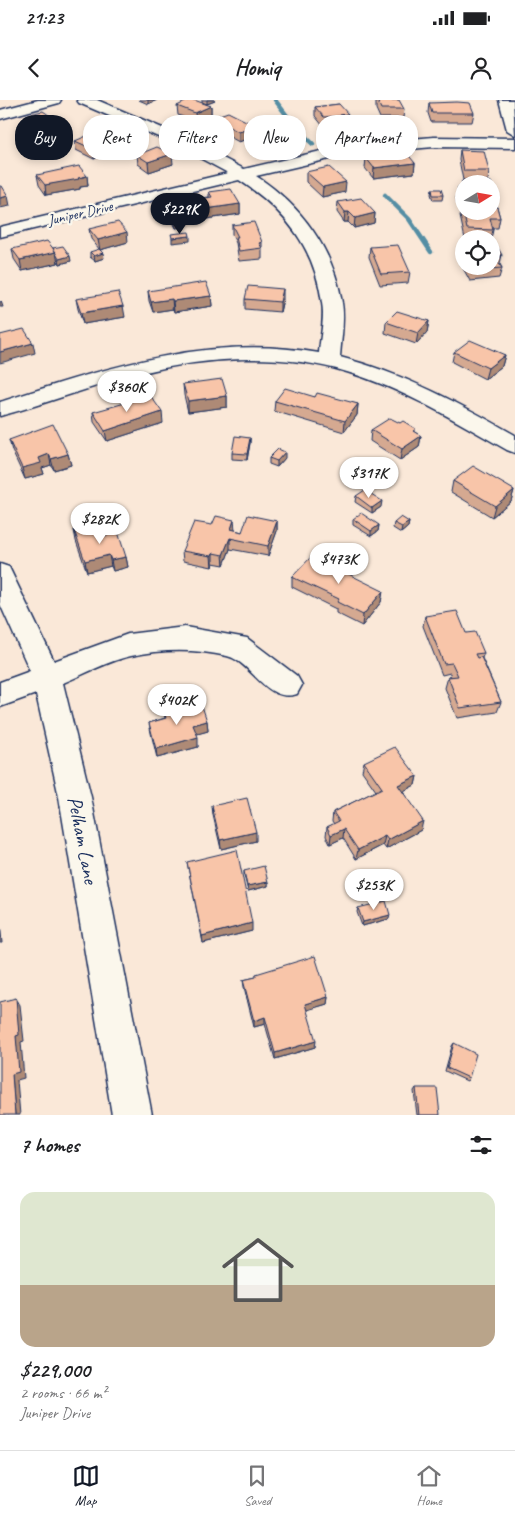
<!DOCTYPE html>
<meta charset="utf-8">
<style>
body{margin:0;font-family:Caveat,sans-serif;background:#f6f6f6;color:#202124;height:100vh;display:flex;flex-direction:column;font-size:19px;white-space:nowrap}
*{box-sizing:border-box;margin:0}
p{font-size:16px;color:#757577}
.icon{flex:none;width:28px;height:28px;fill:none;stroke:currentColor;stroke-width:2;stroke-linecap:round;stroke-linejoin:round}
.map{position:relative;height:1015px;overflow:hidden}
.sheet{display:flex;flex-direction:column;background:#fff;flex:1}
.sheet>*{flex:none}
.banner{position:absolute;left:15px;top:15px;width:485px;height:45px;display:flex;gap:10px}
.needle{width:32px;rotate:79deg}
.tools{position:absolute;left:455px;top:75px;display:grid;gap:10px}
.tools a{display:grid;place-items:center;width:45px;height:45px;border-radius:50%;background:#fff;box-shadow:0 2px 8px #0003;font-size:25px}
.price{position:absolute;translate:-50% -42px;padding:0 11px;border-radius:18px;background:#fff;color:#222;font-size:16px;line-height:32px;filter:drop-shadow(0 1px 2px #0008)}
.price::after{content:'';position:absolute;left:50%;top:30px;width:15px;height:11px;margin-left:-8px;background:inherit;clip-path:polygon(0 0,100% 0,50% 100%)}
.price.on{background:#111827;color:#fff}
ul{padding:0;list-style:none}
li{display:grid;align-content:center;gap:10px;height:265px;padding:0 20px}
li+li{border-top:1px solid #e0e0e0}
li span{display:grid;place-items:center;height:155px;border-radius:15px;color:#555}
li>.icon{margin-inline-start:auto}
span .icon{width:90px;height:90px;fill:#fffc;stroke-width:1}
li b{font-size:21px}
h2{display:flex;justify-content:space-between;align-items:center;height:60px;padding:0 20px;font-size:21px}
.pill{padding:0 18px;border-radius:20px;background:#fff;box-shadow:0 2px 8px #0003;font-size:18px;line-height:45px}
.pill.on{background:#111827;color:#fff}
.status{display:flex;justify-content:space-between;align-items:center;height:35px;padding:0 25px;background:#fff;direction:ltr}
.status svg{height:14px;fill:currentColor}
header{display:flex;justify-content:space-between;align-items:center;height:65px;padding:0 20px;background:#fff;font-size:22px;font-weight:700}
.dock{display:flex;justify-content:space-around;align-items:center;height:70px;border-top:1px solid #e0e0e0;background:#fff;font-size:14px;color:#757577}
.dock a{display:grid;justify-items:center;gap:2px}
.dock .on{color:#111827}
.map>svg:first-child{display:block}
</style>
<div class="status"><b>21:23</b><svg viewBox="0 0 49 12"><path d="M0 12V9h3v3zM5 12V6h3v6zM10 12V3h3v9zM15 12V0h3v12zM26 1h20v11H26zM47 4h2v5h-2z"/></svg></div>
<header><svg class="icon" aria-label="back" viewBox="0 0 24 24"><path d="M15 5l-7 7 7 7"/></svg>Homiq<svg class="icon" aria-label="person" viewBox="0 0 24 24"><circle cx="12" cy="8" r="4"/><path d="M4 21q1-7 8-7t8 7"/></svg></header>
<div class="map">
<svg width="515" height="1015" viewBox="0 0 515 1015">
<rect width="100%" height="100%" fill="#fae8d8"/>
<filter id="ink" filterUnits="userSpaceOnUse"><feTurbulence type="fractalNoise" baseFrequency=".02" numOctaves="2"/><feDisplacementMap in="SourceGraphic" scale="10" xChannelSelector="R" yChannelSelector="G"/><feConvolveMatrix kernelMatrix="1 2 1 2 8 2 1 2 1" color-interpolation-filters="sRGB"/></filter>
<g filter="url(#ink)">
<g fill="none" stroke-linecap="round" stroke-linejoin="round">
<path stroke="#558ea4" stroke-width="4.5" d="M275 0 298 30 313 44
M385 95 409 119 431 152"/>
<g stroke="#1b2f5e" stroke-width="3">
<path id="minor" d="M38 0H61L59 3 0 19V10Z
M77 0H97L181 36 244 69 351 44 434 37 515 38V48L434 47 351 54 256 76C301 105 334 150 342 203 345 220 341 240 340 257 403 273 459 303 515 335V353L507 350C456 321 404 289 347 272 282 252 203 257 138 274 91 286 46 304 0 316V302C104 269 208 233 319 253 320 237 325 218 322 203 315 148 285 110 239 80L0 137V127L228 73 170 42 79 3Z
M499 0H513L515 35 507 30Z
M0 464 9 467 54 561 128 534 185 527 247 538 297 576 302 585 297 594C266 604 251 561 227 556 195 549 163 549 131 556 108 561 85 574 63 583L91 697 152 1015H112L59 697 36 594 0 607V582L30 571 0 504Z"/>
</g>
<use href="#minor" fill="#fbf7ec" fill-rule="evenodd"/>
</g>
<path fill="#d5a991" stroke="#1b2f5e" d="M139 0H157L148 4Z
M202 0H214L215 1 207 4 202 2Z
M376 0 404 9 403 18H380L376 9Z
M429 3 474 13 472 22H431L428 13Z
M339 4 347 23 340 24V26H323L315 16V7Z
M177 6H211V16L196 22 178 15Z
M26 15 57 30 40 34 28 24Z
M211 18 256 26V35L239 42 211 27Z
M43 39 64 42 50 47 44 44Z
M75 41 109 52 94 59 76 50Z
M460 50 489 71 488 81 463 80 459 60Z
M137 55 173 64 149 72 138 64Z
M366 58 415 63 414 73 373 78 365 68Z
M306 72 345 92 322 97 306 82Z
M37 75 87 76 88 86 80 87V89L46 95 39 85Z
M462 81 491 82 495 93 492 106 497 107 500 118 498 128H493V130L491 139H465L460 116 462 106H464V111H491V84H464V105L457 104 456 97 458 87H461Z
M432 89 443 95 442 100H433L431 94Z
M209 92 240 104V114L186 122H185V126L176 128 174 124 173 119 183 117 180 112 179 102 209 97Z
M338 102 375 113 374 123 354 128 348 122H344L337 112Z
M232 125 262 142V159L239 161 236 143 232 135Z
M89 129 128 142 100 150 91 139Z
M370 147 410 172 408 183 380 185 369 157Z
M491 147 502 155 500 164 502 168 499 178 470 181 458 159 460 149H464V166H491Z
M53 148 71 161 60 164 57 160 58 163 22 171 14 159 12 149Z
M90 152 104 158 95 161 90 157Z
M148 191 211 196 212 206 174 212 173 209 153 212 149 201Z
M76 199 125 217 83 224 78 209Z
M245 199H283L280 212 245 209Z
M429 221 427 232 416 244 385 233 386 222Z
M454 252 505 255 502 266 485 279 452 262Z
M183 284 227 296V307L188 312 184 295Z
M315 297 358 304 357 315 344 332 274 311 275 301Z
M93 312 163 323 107 341 94 322Z
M400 323 421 336 419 347 400 360 370 341 371 330Z
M250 338V343L247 360 232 359V353Z
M9 340 68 354 71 365 54 370 51 365 42 368 44 374 25 379 12 351Z
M269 358H285L277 367 269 364Z
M453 381 514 390 511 401 492 417 451 392Z
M356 396 381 407 372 413 355 402Z
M353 419 379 425 378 431 371 436 353 425Z
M277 421V431L268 456 230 449 224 465 213 463 212 467 183 461 182 451 235 430 242 432Z
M409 422 408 427 401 433 393 428 394 423Z
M74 430 86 434 104 436 126 457 128 467 113 471 111 466 87 472 76 441Z
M292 477 383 491 381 502 362 526 336 513V509L292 487Z
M425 516 466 533 484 553 482 558 501 602 497 612 457 618 445 588 448 577H451L450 573 442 575 423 526Z
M187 610 207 621 208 631 196 634 198 647 157 658 151 633 149 623 165 618 164 612Z
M364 662 417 676 415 685 403 691 421 730 386 749 383 745 356 759 343 738 330 744 326 736 327 727 334 724 332 721 333 712 376 691 362 671Z
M212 706 256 741 221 749 213 715Z
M187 762 252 831 203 843Z
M244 771 268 782V786L248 791 244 775Z
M358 808 389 819 362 826 357 812Z
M256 874 328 897 327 904 306 910 315 947 275 959 265 924 254 927 244 887 243 880 256 877Z
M454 943 469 978 467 981 445 971 452 946Z
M416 988 440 1015H417L414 991Z"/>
<path fill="#ae8a76" stroke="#1b2f5e" d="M148 0H157L148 4Z
M207 0H214L215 1 207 4Z
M211 6V16L196 22 195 13Z
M348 14 347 23 340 24 341 16 340 15Z
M56 20 57 30 40 34 38 25Z
M256 26V35L239 42V32Z
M63 37 64 42 50 47 49 42Z
M108 43 109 52 94 59 93 49Z
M172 54 173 64 149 72 148 62Z
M415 63 414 73 373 78 374 68Z
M87 76 88 86 80 87V89L46 95 45 85Z
M346 82 345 92 322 97 323 87Z
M8 96 10 106 0 108V98Z
M240 104V114L186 122 185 112Z
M345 112H349L348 122H344Z
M375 113 374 123 354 128 355 118Z
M185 121V126L176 128 175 122Z
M127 132 128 142 100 150 98 140Z
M190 136V141L172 143V138Z
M56 152 58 163 22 171 20 160Z
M103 153 104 158 95 161 94 156Z
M70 156 71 161 60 164 59 159Z
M283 189V199L280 212V202Z
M211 196 212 206 174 212 173 201Z
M172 199 173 209 153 212 151 202Z
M1 201 3 207H0V202Z
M123 206 125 217 83 224 81 213Z
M429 221 427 232 416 244 418 233Z
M33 243 35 253 0 263V252Z
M505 255 502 266 485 279 488 268Z
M227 296V307L188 312V301Z
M358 304 357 315 344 332 345 321Z
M162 312 163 323 107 341 105 331Z
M421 336 419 347 400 360 402 349Z
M250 338V343L247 360V354Z
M285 352V358L277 367V361Z
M49 354 51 365 42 368 44 374 25 379 22 368 39 358Z
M68 354 71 365 54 370 51 359Z
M514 390 511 401 492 417 495 406Z
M382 401 381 407 372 413V408Z
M234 420 235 430 231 440V429Z
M277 421V431L268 456V446Z
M409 422 408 427 401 433 402 427Z
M379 425 378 431 371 436V431Z
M230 438V449L224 465 223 455Z
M213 453V463L212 467 211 456Z
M109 455 111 466 87 472 85 461Z
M126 457 128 467 113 471 111 460Z
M383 491 381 502 362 526 363 515Z
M207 621 208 631 194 635 193 625Z
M198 637V647L157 658 156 649Z
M417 676 415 685 396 695 398 685Z
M423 721 421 730 386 749 388 740Z
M344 729 343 738 330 744 331 735Z
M256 732V741L221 749 220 740Z
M385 736 383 745 356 759 358 750Z
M268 782V786L248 791 247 786Z
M390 815 389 819 362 826 363 822Z
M0 822 2 843H0Z
M252 823V831L203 843 202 836Z
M328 897 327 904 304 911 305 904Z
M16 898 20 905 24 941 21 942 24 978 17 980 20 1015H15L12 974 16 936Z
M265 917V924L254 927V921Z
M316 941 315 947 275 959V953Z"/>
<path fill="#f8c5a9" stroke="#1b2f5e" d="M189 0H194L211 6 195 13 177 6Z
M377 0H399L404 9H381Z
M457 2 470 3 474 13H432L429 3Z
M339 4 348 14 340 15 341 16 324 17 315 7Z
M43 11 56 20 38 25 26 15Z
M228 12 256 26 239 32 211 18Z
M58 34 63 37 49 42 43 39Z
M89 35 108 43 93 49 75 41Z
M157 47 172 54 148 62 137 55Z
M460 50 484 51 489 71H464Z
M405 51 415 63 374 68 366 58Z
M79 66 87 76 78 78 79 79 45 85 37 75Z
M329 67 346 82 323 87 306 72Z
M462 81 491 82 495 93H492L494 99H491V84H464V95L459 94 458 87 464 88Z
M0 86H2L8 96 0 98Z
M231 89 240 104 185 112 179 102 212 97 209 92Z
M432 89H441L443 95H433Z
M361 98 375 113 355 118 349 112H345L338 102Z
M462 106H464V111H491V106L497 107 500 118H490L493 130 467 129Z
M183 117 185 121 175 122 173 119Z
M118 122 127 132 98 140 89 129Z
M254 122 262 142 259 143 262 148 239 151 236 137H238L232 125Z
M189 132 190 136 172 138 171 134Z
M47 141 56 152 20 160 12 149Z
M398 145 410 172 381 174 370 147Z
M63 146 70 156 59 159 53 148Z
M497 146 502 155H500L501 157 495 158 502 168 472 170 470 166H491V147Z
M99 149 103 153 94 156 90 152Z
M460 149H464V155Z
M206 182 211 196 173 201 172 199 151 202 148 191Z
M248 186 283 189 280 202 245 199Z
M118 192 123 206 81 213 76 199Z
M397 211 429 221 418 233 386 222Z
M24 229 33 243 0 252V235Z
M470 240 505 255 488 268 454 252Z
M222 279 227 296 188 301 183 284Z
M285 288 315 297 317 293 358 304 345 321 275 301Z
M150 295 162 312 105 331 93 312 118 305Z
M390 318 400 323 403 321 416 329 413 331 421 336 402 349 371 330Z
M53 324 68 354 51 359 49 354 39 358 41 363 22 368 9 340Z
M235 336 250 338 247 354 232 353Z
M278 349 285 352 277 361 269 358Z
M473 366 514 390 495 406 453 381Z
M365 390 382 401 372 408 356 396Z
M361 413 379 425 371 431 353 419Z
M248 415 277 421 268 446 230 438 223 455 213 453 211 456 182 451 194 422 212 425 216 416 234 420 231 429 242 432Z
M401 417 409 422 402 427 394 423Z
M85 428 86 434 102 430 104 436 118 432 126 457 111 460 109 455 85 461 74 430Z
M312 456 383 491 363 515 337 502 339 499 292 477Z
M457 511 466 533 475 532 484 553 475 554 477 558 481 557 501 602 460 608 448 577 458 576 452 563 444 564 425 516Z
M186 606 187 610 202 606 207 621 193 625 198 637 156 649 149 623 166 618 164 612Z
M395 647 417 676 398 685 423 721 388 740 385 736 358 750 344 729 331 735 327 727 339 721 333 712 382 688 364 662Z
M247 698 256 732 220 740 212 706Z
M237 750 252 823 202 836 187 762Z
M264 766 268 782 247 786 244 771Z
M386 801 390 815 363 822 358 808Z
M315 856 328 897 305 904 316 941 275 953 265 917 254 921 243 880 256 877V874Z
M16 898 19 935 16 936 19 972 12 974 15 1015H0V902Z
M454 943 476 954 469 978 447 968Z
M416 988H437L440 1015H419Z"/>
</g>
<g text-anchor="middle" stroke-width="4.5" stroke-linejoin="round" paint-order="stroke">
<g font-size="15" fill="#1b2f5e" stroke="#fbf7ec">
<text transform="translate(80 113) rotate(-13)" y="5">Juniper Drive</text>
</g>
<g font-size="21" fill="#1b2f5e" stroke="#fbf7ec">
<text transform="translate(83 740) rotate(79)" y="7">Pelham Lane</text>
</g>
</g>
</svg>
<div class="tools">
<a><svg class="needle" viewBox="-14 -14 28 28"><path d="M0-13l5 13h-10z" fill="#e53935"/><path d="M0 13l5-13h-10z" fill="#757577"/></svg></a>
<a><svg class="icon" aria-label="locate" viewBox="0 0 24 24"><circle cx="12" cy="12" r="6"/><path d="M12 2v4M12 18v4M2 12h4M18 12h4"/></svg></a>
</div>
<b class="price on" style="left:180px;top:135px">$229K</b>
<b class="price" style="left:127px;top:313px">$360K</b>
<b class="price" style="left:369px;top:399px">$317K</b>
<b class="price" style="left:100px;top:445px">$282K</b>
<b class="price" style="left:339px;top:485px">$473K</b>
<b class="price" style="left:177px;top:626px">$402K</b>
<b class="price" style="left:374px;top:811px">$253K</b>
<div class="banner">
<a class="pill on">Buy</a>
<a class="pill">Rent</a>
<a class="pill">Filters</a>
<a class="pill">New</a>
<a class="pill">Apartment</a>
</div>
</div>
<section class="sheet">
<h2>7 homes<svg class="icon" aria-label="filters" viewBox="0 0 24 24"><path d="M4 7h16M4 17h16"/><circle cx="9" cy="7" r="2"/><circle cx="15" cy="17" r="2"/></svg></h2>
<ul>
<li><span style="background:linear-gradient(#dfe7d0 60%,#b9a48a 0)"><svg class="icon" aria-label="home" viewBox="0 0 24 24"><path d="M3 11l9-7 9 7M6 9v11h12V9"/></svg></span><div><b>$229,000</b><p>2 rooms · 66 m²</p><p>Juniper Drive</p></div></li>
</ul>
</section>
<nav class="dock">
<a class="on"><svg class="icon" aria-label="map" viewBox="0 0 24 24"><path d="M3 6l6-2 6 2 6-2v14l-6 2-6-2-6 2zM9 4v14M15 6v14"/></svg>Map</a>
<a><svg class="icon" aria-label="saved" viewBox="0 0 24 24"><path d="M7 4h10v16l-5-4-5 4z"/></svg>Saved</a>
<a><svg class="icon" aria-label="home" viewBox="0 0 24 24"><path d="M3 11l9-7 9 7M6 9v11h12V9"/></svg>Home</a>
</nav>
